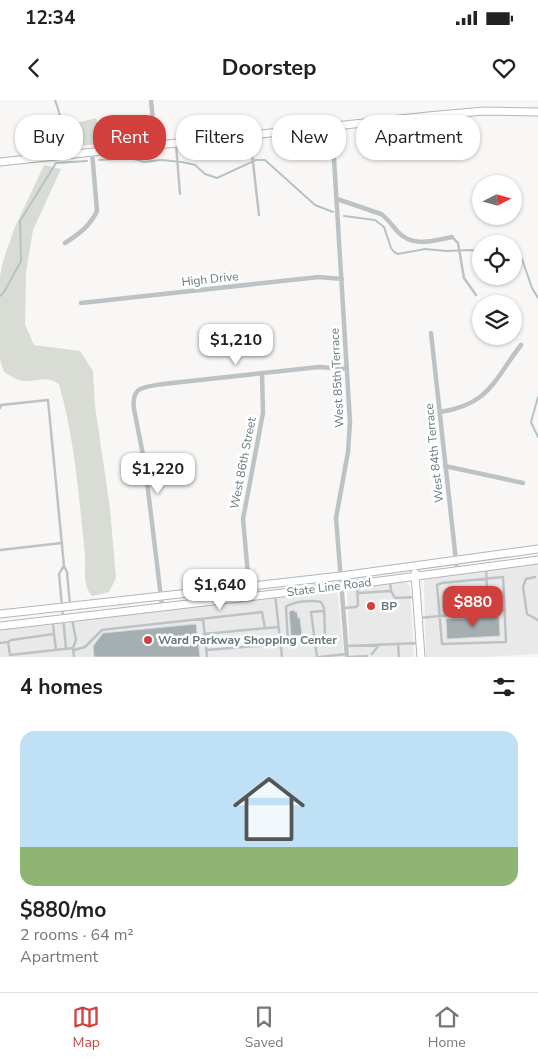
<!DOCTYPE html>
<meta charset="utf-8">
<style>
body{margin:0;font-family:"Nunito Sans",sans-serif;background:#f6f6f6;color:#222;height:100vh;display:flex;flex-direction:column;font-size:19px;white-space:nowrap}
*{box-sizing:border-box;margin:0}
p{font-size:16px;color:#767676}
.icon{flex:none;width:28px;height:28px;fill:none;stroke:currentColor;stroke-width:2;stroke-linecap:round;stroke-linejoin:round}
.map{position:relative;height:557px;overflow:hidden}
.panel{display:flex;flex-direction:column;background:#fff;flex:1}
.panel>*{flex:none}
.guide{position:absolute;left:15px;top:15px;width:509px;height:45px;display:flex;gap:10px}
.needle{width:32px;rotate:84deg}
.fabs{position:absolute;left:472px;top:75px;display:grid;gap:10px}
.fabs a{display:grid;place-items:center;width:50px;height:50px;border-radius:50%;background:#fff;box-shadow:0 1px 4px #0004;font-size:25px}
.price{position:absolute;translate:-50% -42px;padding:0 11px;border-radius:10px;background:#fff;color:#222;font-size:16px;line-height:32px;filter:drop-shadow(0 1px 2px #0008)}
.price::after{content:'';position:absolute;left:50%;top:30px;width:15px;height:11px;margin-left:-8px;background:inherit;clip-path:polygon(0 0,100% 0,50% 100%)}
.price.selected{background:#d1403c;color:#fff}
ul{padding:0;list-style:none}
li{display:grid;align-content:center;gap:10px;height:265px;padding:0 20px}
li span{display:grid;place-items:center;height:155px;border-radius:15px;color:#555}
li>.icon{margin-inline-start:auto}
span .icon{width:90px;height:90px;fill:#fffc;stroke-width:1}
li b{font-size:21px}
h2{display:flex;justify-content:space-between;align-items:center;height:60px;padding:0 20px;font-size:21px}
.chip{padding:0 18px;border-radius:20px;background:#fff;box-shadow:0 1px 4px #0004;font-size:18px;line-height:45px}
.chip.selected{background:#d1403c;color:#fff}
.status{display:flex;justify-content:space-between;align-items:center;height:35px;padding:0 25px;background:#fff;direction:ltr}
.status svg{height:14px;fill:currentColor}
header{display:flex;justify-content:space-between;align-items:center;height:65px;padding:0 20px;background:#fff;font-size:22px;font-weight:700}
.menu{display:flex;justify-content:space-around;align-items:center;height:70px;border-top:1px solid #e0e0e0;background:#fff;font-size:14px;color:#767676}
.menu a{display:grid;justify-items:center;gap:2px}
.menu .selected{color:#d1403c}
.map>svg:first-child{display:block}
</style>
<div class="status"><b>12:34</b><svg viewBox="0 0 49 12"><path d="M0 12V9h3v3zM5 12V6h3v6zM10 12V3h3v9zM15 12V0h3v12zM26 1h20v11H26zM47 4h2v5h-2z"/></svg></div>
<header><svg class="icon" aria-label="back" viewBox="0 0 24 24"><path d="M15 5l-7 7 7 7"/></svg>Doorstep<svg class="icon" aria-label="heart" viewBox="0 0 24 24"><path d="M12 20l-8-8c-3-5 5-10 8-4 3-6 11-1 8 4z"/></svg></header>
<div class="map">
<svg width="538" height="557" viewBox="0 0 538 557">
<rect width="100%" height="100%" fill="#f8f7f5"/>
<path fill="#e9e9e9" d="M538 464V554L486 557H426L424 480 427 478Z
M402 482 407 483 410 487 414 557H350L347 491 352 488Z
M337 487 344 557H0V528Z"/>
<path fill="#d9dcd5" d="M96 18 100 33 128 32 129 42 62 47 65 26Z
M44 65 61 69 33 130 26 173 25 224 34 245 80 251 93 271 95 306 110 408 116 478 109 492 92 496C82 485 86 470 85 456 79 397 75 341 59 284 45 275 38 282 23 281 16 280 9 275 4 272L0 260V176L3 161 15 127Z"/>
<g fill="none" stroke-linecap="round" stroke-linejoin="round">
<path stroke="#b5c3c4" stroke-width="2" d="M55 0C61 17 66 31 58 48
M99 60 131 58 144 62 161 60 182 62 195 65 205 74 217 78 256 60H265L315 105 333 112
M344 116 375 120 384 127 391 148 394 152 398 154 425 149 446 151 471 150 478 151 481 150
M514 154 522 159 532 188 538 198
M0 196 4 192 21 161 20 121 56 63 87 61
M538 297 531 322 538 337"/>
</g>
<path fill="#a5afb2" stroke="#d9d9d8" d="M476 488 478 504 451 508 449 492Z
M294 510 295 512H297L298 518H300L302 535 291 536 289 512 290 511Z
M499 516 500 536 447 539 446 519Z
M196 524 200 557H94L93 546 103 533Z"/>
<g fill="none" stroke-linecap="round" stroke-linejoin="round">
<g stroke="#b0b7ba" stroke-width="9">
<path id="secondary" d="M0 62 428 16 484 11 538 12
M415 473 421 557
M0 514 341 476 538 449
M0 526 342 486 538 460"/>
</g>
<path stroke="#bdc3c5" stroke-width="2.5" d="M250 36 259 115
M176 44 180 94
M452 137 458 143 464 178 476 195
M0 308 1 305 48 300 64 466 67 472 70 505
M0 450 62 443
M63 467 59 474 66 549
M486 468 488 511
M503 477 506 542 442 544 437 485 442 483Z
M535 477 526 479 523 487 527 514 538 520
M391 491 395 498 416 497
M358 493 391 491 390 481
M275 494 282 557
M344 508 356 507 358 505 357 485
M419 518 505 510
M72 519 76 540 73 548 74 557
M203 519 207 557
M53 524 54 534
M204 534 278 527
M8 542 10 555
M0 543 8 542 11 540 54 534 56 550
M398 544 399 557
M346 546 420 543
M74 550 85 547 102 530 110 529 262 512 265 528
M206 550 320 541 323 539 325 536 324 508 321 502C312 500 293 501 286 507L288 543
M372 554 379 545
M10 555 73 548
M317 557 311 512 323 511
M319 557 347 554
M350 557 367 556"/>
<path stroke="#bdc3c5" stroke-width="4.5" d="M151 0 155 45
M332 26 350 322 348 352 336 418 347 557
M337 99 381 114C388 119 392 125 397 131 412 148 433 141 452 137
M65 143C79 134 90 126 97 111L92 52
M81 203 319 177 342 179
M431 233 457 470
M440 312C490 304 493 281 521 245
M445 366 523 383
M249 486 243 419 263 313 262 273
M162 506 145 365 134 309C131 286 144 287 163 284L319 267 347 269"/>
<use href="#secondary" stroke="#fff" stroke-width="7"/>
</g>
<g fill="#d1403c" stroke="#fff" stroke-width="2">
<circle cx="371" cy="506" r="5"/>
<circle cx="148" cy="540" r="5"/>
</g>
<g text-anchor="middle" stroke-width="5" stroke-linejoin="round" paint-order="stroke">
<g font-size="12" fill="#66787d" stroke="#fff">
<text transform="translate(210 179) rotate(-6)" y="4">High Drive</text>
<text transform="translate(337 278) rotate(-93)" y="4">West 85th Terrace</text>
<text transform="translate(434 353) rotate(-96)" y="4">West 84th Terrace</text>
<text transform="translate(243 363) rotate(-79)" y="4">West 86th Street</text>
<text transform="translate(329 487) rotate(-7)" y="4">State Line Road</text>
</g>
<g font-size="12" font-weight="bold" fill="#66787d" stroke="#fff" text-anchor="start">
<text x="381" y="510">BP</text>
<text x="158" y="544">Ward Parkway Shopping Center</text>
</g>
</g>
</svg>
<div class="fabs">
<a><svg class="needle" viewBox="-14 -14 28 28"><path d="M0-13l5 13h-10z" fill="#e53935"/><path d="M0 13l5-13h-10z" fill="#767676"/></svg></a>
<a><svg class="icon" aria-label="locate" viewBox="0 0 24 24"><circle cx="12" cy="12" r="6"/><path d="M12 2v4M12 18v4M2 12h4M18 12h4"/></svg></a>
<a><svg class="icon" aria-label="layers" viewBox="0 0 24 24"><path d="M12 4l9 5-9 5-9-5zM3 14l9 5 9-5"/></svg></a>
</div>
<b class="price" style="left:236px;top:266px">$1,210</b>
<b class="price" style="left:158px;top:395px">$1,220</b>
<b class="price" style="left:220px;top:511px">$1,640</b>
<b class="price selected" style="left:473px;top:528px">$880</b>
<div class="guide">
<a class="chip">Buy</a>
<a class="chip selected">Rent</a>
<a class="chip">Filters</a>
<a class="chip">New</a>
<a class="chip">Apartment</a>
</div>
</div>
<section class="panel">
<h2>4 homes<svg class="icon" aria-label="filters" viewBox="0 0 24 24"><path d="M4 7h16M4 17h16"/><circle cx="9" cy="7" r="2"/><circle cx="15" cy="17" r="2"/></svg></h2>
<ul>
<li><span style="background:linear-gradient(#bfe0f5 75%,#8fb573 0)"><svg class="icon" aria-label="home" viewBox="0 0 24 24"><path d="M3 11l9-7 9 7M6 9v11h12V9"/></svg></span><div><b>$880/mo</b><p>2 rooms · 64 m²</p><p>Apartment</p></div></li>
</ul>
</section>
<nav class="menu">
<a class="selected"><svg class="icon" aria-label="map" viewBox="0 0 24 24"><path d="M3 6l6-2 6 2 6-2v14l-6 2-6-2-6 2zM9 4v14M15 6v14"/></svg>Map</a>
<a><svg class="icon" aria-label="saved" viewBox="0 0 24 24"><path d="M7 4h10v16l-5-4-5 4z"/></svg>Saved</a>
<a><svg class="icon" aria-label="home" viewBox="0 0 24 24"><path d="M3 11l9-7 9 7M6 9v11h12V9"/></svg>Home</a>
</nav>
